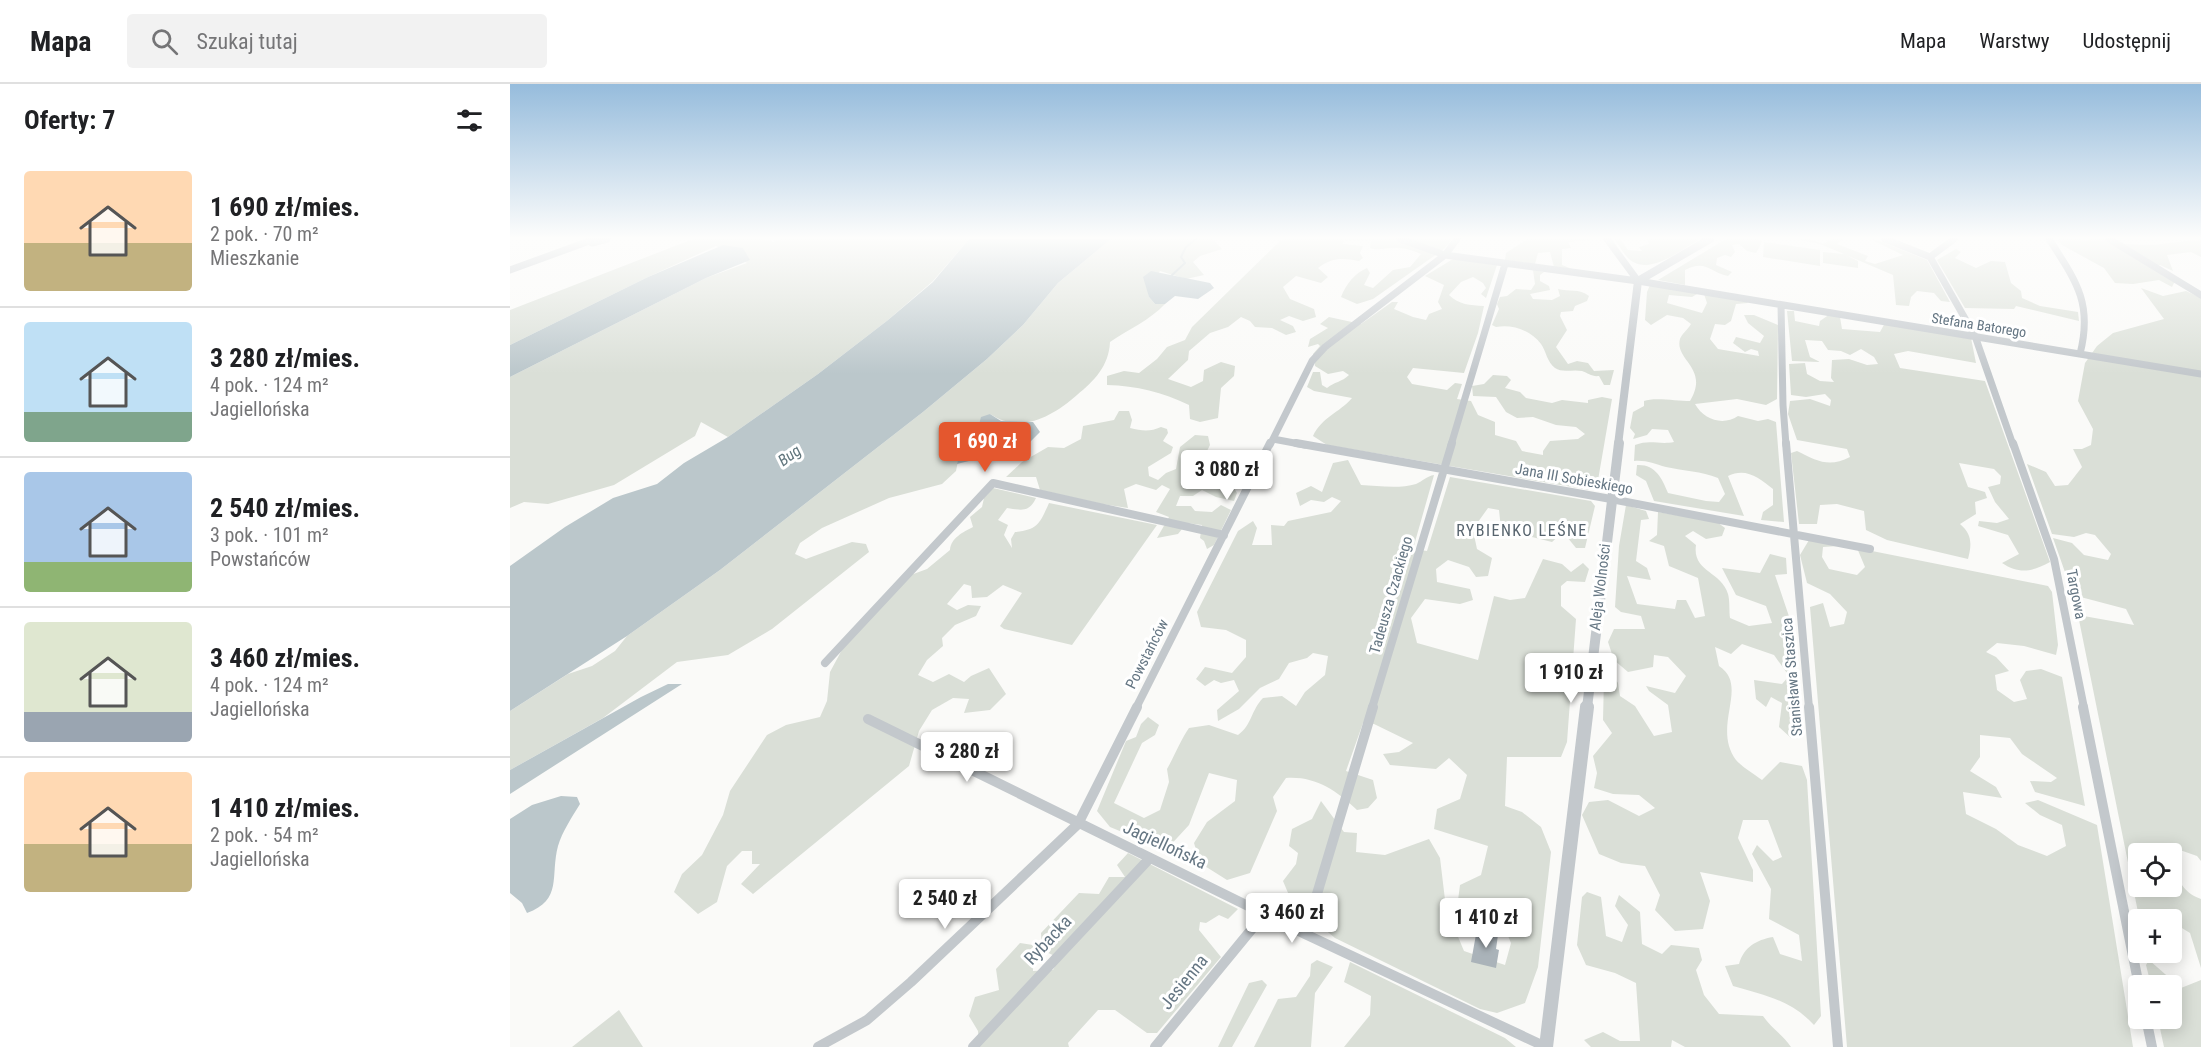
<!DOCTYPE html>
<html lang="pl">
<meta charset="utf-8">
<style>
body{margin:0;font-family:"Roboto Condensed",sans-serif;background:#f2f2f2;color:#202124;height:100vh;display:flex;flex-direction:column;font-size:22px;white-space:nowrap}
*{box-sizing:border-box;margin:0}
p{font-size:20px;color:#757577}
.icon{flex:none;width:33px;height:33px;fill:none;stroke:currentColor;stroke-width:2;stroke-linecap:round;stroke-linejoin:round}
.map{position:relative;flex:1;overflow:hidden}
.sheet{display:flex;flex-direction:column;background:#fff;width:510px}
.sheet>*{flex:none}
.fabs{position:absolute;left:1618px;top:759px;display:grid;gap:12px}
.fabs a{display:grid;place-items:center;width:54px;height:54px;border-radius:6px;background:#fff;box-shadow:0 3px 15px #0003;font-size:30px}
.price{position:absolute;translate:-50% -51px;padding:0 14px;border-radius:6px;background:#fff;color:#222;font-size:20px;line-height:39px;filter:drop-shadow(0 2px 3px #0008)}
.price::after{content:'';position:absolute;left:50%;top:36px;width:18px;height:14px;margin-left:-9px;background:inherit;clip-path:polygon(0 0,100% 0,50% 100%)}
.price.on{background:#e4572e;color:#fff}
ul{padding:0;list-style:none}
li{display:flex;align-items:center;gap:18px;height:150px;padding:0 24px}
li+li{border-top:2px solid #e0e0e0}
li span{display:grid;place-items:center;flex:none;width:168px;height:120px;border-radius:6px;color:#555}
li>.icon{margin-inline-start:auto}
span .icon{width:72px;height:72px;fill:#fffc;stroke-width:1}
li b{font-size:26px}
h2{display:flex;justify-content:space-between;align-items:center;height:72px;padding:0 24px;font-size:26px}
header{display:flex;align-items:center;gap:36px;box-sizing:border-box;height:84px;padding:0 30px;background:#fff;border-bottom:2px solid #e0e0e0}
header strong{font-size:28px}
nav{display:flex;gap:33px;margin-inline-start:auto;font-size:21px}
.search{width:420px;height:54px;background:#f2f2f2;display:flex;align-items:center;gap:15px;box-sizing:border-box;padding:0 21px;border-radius:6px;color:#757577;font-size:22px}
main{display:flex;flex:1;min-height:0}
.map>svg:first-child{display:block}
</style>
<header>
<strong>Mapa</strong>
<div class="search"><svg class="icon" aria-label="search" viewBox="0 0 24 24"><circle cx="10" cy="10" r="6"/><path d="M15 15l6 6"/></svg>Szukaj tutaj</div>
<nav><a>Mapa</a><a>Warstwy</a><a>Udostępnij</a></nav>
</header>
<main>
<section class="sheet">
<h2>Oferty: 7<svg class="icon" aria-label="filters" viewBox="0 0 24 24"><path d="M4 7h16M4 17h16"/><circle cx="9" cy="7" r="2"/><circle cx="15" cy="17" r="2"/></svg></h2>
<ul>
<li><span style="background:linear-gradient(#ffd9b3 60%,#c2b280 0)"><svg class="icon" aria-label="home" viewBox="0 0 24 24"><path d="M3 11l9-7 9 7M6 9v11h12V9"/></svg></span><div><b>1 690 zł/mies.</b><p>2 pok. · 70 m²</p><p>Mieszkanie</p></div></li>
<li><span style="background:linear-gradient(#bfe0f5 75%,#7fa58c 0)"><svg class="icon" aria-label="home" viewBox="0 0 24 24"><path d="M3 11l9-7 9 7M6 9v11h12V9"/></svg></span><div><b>3 280 zł/mies.</b><p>4 pok. · 124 m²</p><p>Jagiellońska</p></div></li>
<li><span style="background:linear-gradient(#a9c7e8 75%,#8fb573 0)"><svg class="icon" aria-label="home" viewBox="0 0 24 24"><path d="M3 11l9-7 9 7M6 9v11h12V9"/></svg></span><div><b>2 540 zł/mies.</b><p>3 pok. · 101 m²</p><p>Powstańców</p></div></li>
<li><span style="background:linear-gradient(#dfe7d0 75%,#9aa5b1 0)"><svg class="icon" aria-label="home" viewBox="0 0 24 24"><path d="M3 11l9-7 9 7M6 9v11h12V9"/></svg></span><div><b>3 460 zł/mies.</b><p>4 pok. · 124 m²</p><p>Jagiellońska</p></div></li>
<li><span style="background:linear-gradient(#ffd9b3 60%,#c2b280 0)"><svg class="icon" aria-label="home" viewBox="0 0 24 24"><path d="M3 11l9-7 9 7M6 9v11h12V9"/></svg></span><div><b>1 410 zł/mies.</b><p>2 pok. · 54 m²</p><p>Jagiellońska</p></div></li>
</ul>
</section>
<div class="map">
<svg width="1691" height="963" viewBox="0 0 1691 963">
<rect width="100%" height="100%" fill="#fafaf8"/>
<path fill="#dadfd7" d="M183 155H253L263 158 271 155H459L423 197 378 236 308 290 218 353 191 338 185 352 104 401 38 420 14 418 0 424V293L196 194 237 179 206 162 138 193 0 261V226Z
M601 155H703L712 165 690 172 683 178 694 191 676 195 650 187 638 204 639 213 645 220H655C640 236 619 245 600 258 599 282 584 297 567 311 542 333 511 350 480 330L449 372 446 387 432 400 379 414 312 444 290 459 285 470 296 475 342 458 356 460 359 468 262 545 218 571 167 578 93 634 0 686V627L58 590 82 582 105 567 117 552 210 486 413 328 477 275 513 241 548 199Z
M772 155H942L934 165 863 215 847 220 831 213C836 200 845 189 857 184L860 189 854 201 863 204 883 186 900 183 911 170C902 166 891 163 881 164 873 164 868 167 860 164L861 156H834L833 160 853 162 850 169 853 174 849 177C833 174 822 173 808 184L818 193 811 199 786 192 773 203 780 215 804 225 806 233 793 237 779 232 770 236 783 242 786 248 776 251 762 244 745 243 740 237 731 233 718 243 700 249 679 267 678 276 658 295 681 303 693 297 694 286 711 278 725 282 724 292 711 304 708 334 690 338 680 335 679 321C652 308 627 302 597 301V292L614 287 629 289 647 275 657 263 675 256 682 243Z
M1017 155H1089L1058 158 1061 164 1052 165V181L1062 185 1044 183 1040 168 1028 169 1025 180 995 176 996 169Z
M1104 155H1110L1118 166 1132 167 1129 163 1139 160 1137 155H1190C1172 165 1138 194 1118 174 1113 169 1109 161 1104 155Z
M1216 155H1249L1252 158 1246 169 1237 167 1229 160 1222 161 1225 168 1221 173 1215 171 1207 174 1206 181 1222 188 1218 192C1199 188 1196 175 1175 186V201L1148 196Z
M1286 155H1301L1313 160 1321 155H1333L1327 160 1358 172 1355 177 1365 180 1393 171 1360 155H1365L1417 176 1440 218 1431 217 1424 209 1407 207 1401 213 1399 222 1386 221 1383 191 1336 171 1348 177V184L1313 179V168L1334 170 1310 160Z
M1547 155H1570L1574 157 1580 155H1601L1610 160 1644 161 1691 155V173L1681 168 1657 171 1663 187 1650 181 1640 183 1665 197 1662 203 1649 196 1623 200 1605 199 1594 184 1552 161Z
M1254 158 1310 166V182L1253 173Z
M1446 165 1451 168 1445 174 1466 184 1481 177 1495 178 1501 199 1511 207 1512 214 1530 222 1568 228 1569 237 1506 222 1504 225 1455 224 1427 176Z
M943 175 987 181 976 214 971 210 976 204 973 199 963 193 951 198 939 211C949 221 960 221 974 222L968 249 954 289 903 284 897 293 902 300 937 306 945 299 952 300 947 315 961 317 968 331 985 338V351L1006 357 1012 367 1033 371V367L1040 357 1068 355 1075 350 1066 343 1046 341 1023 333 1007 334 996 328 986 313 963 312 962 302 974 300 983 291 997 292 1001 296 995 304 1010 308 1016 314 1042 319 1052 316 1078 319V316L1092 313 1102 315 1087 402 1080 406 817 361 803 352C812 333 829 329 842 314L804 307 797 303 803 288H810L812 301 817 304C824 298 832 298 839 291L833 287 818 290 805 282 803 270 810 262 808 260 798 263 800 255 818 244 810 240 819 233 851 240 882 218H888L884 225 903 233 916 236 919 230 932 225 928 218 934 201 915 192Z
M1023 186 1034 188 1030 191V197L1039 202 1040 206 1020 210 1023 215 1042 216 1050 212 1048 205C1059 208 1069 204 1079 212L1077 217 1065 222 1063 227 1051 228 1050 232 1057 246 1046 263 1058 280 1067 277 1078 279 1084 287 1104 286 1100 301H1094L1089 292C1082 293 1078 289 1072 287 1063 285 1052 289 1045 284 1037 278 1036 267 1031 260 1021 246 1002 240 986 243L982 241 989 225 987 220 990 213 997 212 1006 205 1021 206 1025 200Z
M1140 201 1186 208 1187 210 1182 213 1159 211 1157 219 1192 229 1197 219 1194 210 1236 216 1238 219 1226 220 1221 237 1215 241 1205 240 1200 255 1208 265 1249 272 1248 267 1241 265 1235 268 1223 259 1226 253 1250 259 1254 252 1238 239 1234 231H1244L1268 241 1267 315 1256 321 1227 315 1185 320C1194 336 1213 342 1228 332L1248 337 1258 335 1266 338 1274 438 1251 436 1253 428 1263 421V405C1249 394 1236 383 1218 392L1234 432 1144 417 1136 397 1126 391 1127 381C1145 380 1152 394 1158 409L1196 417 1209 418 1215 410 1208 394C1191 387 1174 387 1156 383 1144 380 1137 376 1124 377L1125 361C1140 355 1149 361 1164 358L1158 346 1142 345 1137 351 1123 355 1125 350 1120 344 1123 328 1134 322V317C1144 313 1167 317 1180 317 1200 284 1164 276 1170 255 1171 251 1178 245 1181 240L1173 234 1157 231 1141 241 1135 236 1137 208Z
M1631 204 1653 212 1676 207 1691 214V777L1687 772 1667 765 1662 771 1629 770V802H1662V773C1666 792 1671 808 1691 815V884L1680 849 1662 838V836L1628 828 1568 531 1624 541 1616 525 1563 511 1543 454 1562 459 1574 471 1598 476 1601 470 1585 451 1576 449 1564 453 1542 450 1517 380 1536 388 1545 402 1558 401 1572 383 1563 365H1572L1581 361 1583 345 1568 317 1575 279 1587 262 1603 249 1654 235Z
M1277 227H1284L1285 237 1309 242 1310 237 1320 230 1330 233 1332 245 1370 248 1375 239 1461 254 1466 279 1398 267 1384 270 1390 284 1475 297 1540 478C1523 487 1510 491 1492 479L1509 470 1498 451 1468 442 1469 437 1487 439 1499 435 1485 418 1478 403 1490 400 1491 392 1484 385 1449 379 1458 403 1475 408 1477 414 1465 418 1466 430 1450 440C1462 450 1462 460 1458 475L1377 456 1356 446 1354 427 1327 420 1310 421 1307 440H1289L1281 369 1287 367C1307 377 1319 384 1340 373L1337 365 1287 356 1278 330 1280 317 1300 315 1320 322 1321 316 1315 310 1296 313 1281 311 1279 280 1295 279 1297 290 1310 297 1324 298 1321 294 1322 276 1339 275 1357 281 1368 280 1364 273 1351 265 1340 271 1331 267 1318 266 1312 257 1295 256 1300 273 1310 278 1282 277Z
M609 327H619L622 336 620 344C632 347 640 348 651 343L657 345 658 349 653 357 663 363 661 369 638 383 639 392 648 396 656 389 666 385 670 363 685 351 698 352 700 361 694 373 700 383 695 394 722 401 727 409 724 417 706 413 692 406 683 412H670L666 422H681L685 427 702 428 711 421 721 426 704 461 697 465 694 457 690 454 692 441 677 439 668 450 647 454 659 433 646 428 660 405 652 401 646 406 626 400 614 405 618 424 592 420 530 406 526 393H496L512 378 538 363 554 364 571 355 573 342 604 336Z
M838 376 851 401C868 402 890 405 906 400 913 397 917 392 924 391L903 465 917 467 940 393 1081 417 1085 422 1075 464H1066L1053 448 1042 458 1022 453 1010 441 1004 445H991L989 426 978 424 968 438 985 451H964L967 465 982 474 978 492 966 493 959 483 938 476 926 485 927 498 960 505 963 516 950 520 915 515 901 534 907 559 968 576 984 512 1000 516 1015 514 1033 475 1052 480 1061 488 1073 479 1079 485 1075 498 1057 497 1051 502V522L1066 535 1057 658 1051 673H997L995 722 1012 728 1031 743 1041 768 1028 883 1015 919 987 929 970 925 825 854 813 844 797 813 781 816 773 797 786 780 788 769 779 762 782 745 802 735 811 717 834 748 847 749 846 768 875 771 919 755 930 774 936 824 954 867 995 881 1001 859 992 838 966 832 947 824 950 801 971 791 978 762 924 745 927 725 950 715 957 691 939 674 926 685 880 681 873 670 889 668 903 659 864 640 853 639 836 687 863 696 867 714 858 724 847 726C826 706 805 692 776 694L763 713 767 727 740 789 717 796 690 779 684 759 697 738 725 717 727 696 699 689 679 741 656 766 600 743 587 727 616 657 626 653 631 640 638 633 649 641 645 651 632 659 604 719 634 734 650 726 659 698 657 685C665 671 670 657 679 644L699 641 728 651C742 641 741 626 753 614L772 612 786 622 795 608 815 591 818 572 803 569 797 574 779 579 769 595 750 604 729 625 708 637 707 626 729 607 724 596 711 599 704 596 695 602 686 595 695 583 722 589 736 573V556L716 546 691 543 687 528 728 447 743 437 747 444 742 461H762L761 441 774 442 778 437 821 428 831 417 822 413 814 418 801 416 790 422 786 409 801 402 812 408 823 379Z
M483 404 526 414C519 429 511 426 497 424L488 436 498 441 494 451 502 464 501 455 505 448C528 446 530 439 539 419L647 441 562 561 494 545 490 542 512 509 493 501 477 513 462 514 461 502 454 500 437 520 447 526 458 521 471 522 466 532 445 541 432 554 433 562 417 576 408 591 423 598 439 590 454 598 461 592 479 584 496 610 480 626 454 629 459 615 443 614 422 626 409 647 399 682 243 810 231 800 250 780H242V767H232L217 782 207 818 188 830 164 808 172 790 192 771 213 731 220 707 257 651 276 641 310 633 317 617 320 588 341 549 398 492 417 485 440 466C441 454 453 448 463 443L460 433 472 423 474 414Z
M1116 421 1136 427 1139 435 1131 436 1126 477 1137 484 1141 496 1117 492 1127 520 1165 525 1167 516H1176L1185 534 1195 532 1188 494 1159 482 1154 462 1139 457 1147 451 1148 428 1207 438 1215 444 1212 452 1196 455 1183 447 1175 452 1186 461C1182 488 1211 487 1218 510 1220 517 1219 527 1220 534L1239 542 1262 539 1256 522 1226 511 1212 484 1250 489 1260 470 1276 474 1277 490 1265 491 1286 553 1289 647 1281 654 1269 643 1272 619 1261 613 1256 623 1246 615 1244 596 1272 600 1279 592 1264 571 1232 560 1221 570 1205 563 1209 582C1240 602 1201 642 1226 676 1232 683 1244 690 1252 696L1270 678 1292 682 1297 696 1311 932 1304 941C1281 916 1254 911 1223 902L1215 882 1229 880C1234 863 1246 856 1263 853L1270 870 1292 877 1289 851 1259 835 1261 805 1242 770 1247 761 1263 777 1272 773 1258 736H1233L1228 754 1243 786V798L1190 788 1200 817 1193 845 1165 847 1145 826 1150 811 1135 782 1111 779 1089 770 1072 731 1079 718 1098 716 1129 732 1145 724 1129 711 1103 710 1084 704 1087 689 1083 672 1102 649 1093 636 1094 594 1100 587 1108 599 1110 612 1125 622 1144 652 1162 648 1158 621 1139 607 1136 602 1165 609 1176 592 1158 573 1144 571 1143 583 1118 588 1104 576 1098 558 1104 545H1135L1131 532 1111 528 1105 523 1109 462Z
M1299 456 1328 462 1313 463 1312 473 1319 485 1347 491 1355 483 1347 464 1538 502 1542 508 1548 561 1546 571 1514 562 1487 559 1476 568 1486 573 1499 587 1485 591 1487 606 1504 618 1517 615 1510 596 1516 587 1531 585 1552 593 1575 722 1525 708 1520 697 1541 698 1547 694 1512 670 1500 654 1470 651V673L1460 687 1486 703 1492 714 1453 708 1456 730 1486 745 1508 761 1537 772 1556 762 1552 741 1530 731 1515 719 1528 716 1587 741 1623 963H1337L1300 523 1313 519 1320 543 1334 540 1337 528 1320 510 1297 499 1290 471Z
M618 769 728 825 718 835 709 831 696 839 690 838 689 846 711 873 647 949H637L605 926H588L558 959 559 963H469L468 947 459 932 465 913 489 906 486 885 510 859 523 861V887L543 886 549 874 532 866 531 849 569 809 589 810 599 793H615L607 781Z
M1077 808 1091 813 1096 852 1112 858 1118 841 1105 822 1109 811 1130 828 1132 860 1152 870 1161 861 1189 864 1192 876 1186 886 1194 911 1209 930 1253 932C1261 944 1273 951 1281 963H1175L1162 956 1161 963H1081L1074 956 1093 948 1110 957H1130L1126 899 1105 889 1076 881 1067 861 1072 813Z
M807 876 823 883 805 909 801 963H744L768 915 786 913 800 892 801 880Z
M1639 876 1671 904 1691 896V963H1654L1648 935 1662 934V902L1641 901 1636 881Z
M840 878 995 954 1006 963H834L860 931 861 912 834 898Z
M752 896 757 901 722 963H708L739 899Z
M109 926 133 963H62Z"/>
<path fill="#bbc7cb" d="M459 155H601L548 199 513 241 477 275 413 328 210 486 117 552 0 627V482L55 443 103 414 147 400 174 379 218 353 308 290 378 236 423 198Z
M213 161 233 164 240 176 196 194 0 293V261L138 193Z
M641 187 700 199 704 204 688 215 665 212 655 220H645L639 213 633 193Z
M480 330 491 337 523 338 530 348 516 362 508 364 497 361 481 366 475 373 447 380 449 372 466 352 471 333Z
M158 600H172L0 710V686L131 613Z
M51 712 67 713 70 720C62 733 52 748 48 762 40 792 53 816 17 829L12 819 0 809V735L22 721Z"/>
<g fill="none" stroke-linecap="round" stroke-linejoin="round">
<path stroke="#bbc7cb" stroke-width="2" d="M661 192 675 179 671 173 676 163 686 155"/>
</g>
<path fill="#aab3b9" d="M967 845 988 851 986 865 989 866 986 884 961 878Z"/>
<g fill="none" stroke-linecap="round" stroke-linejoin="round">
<path stroke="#c3c8cc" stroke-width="7" d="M890 155 935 171 1128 197 1691 290
M1097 155 1128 197
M1375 155 1420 173
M1539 155C1566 197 1583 219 1570 270
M1599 155 1691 211
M82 159 97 155
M1420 173 1465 252 1503 361
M1420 173 1444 155
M0 186 85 155
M1271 221 1273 321 1276 361
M763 355 795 361
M760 361 802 277 815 263 935 171 947 155
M941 361 995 180"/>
<path stroke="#c3c8cc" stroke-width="8" d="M786 359 1101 415 1360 465
M1276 359 1299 624
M1503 359 1544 475 1574 624
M315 579 483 399 714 451
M626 624 760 359
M862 624 942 359"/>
<path stroke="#c3c8cc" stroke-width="10" d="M1299 623 1328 963
M1573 623 1629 902
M358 635 795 850 1036 963
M795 850 863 623
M1636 934 1642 963
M308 963 357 936 401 898 568 740 627 623
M463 963 640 774
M645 963 755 829"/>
<path stroke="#c3c8cc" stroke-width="8" d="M1108 361 1128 197 1200 155"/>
<path stroke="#c3c8cc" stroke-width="10" d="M1077 624 1109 359"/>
<path stroke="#c3c8cc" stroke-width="14" d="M1036 963 1077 623"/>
</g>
<linearGradient id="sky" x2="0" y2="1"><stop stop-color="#96bcdc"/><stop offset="0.53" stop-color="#fdfdfc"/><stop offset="1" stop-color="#fdfdfc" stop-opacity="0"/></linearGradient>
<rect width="1691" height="290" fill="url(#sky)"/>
<g text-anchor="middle" stroke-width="6" stroke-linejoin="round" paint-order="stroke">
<g font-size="14" fill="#657683" stroke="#fff">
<text transform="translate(1469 241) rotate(9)" y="5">Stefana Batorego</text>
</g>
<g font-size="15" fill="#657683" stroke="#fff">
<text transform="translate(1064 395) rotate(10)" y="5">Jana III Sobieskiego</text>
<text transform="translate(1090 503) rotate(-83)" y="5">Aleja Wolności</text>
<text transform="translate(1566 510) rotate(79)" y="5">Targowa</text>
<text transform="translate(881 511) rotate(-74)" y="5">Tadeusza Czackiego</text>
<text transform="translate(637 570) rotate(-63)" y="5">Powstańców</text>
<text transform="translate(1282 593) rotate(-95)" y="5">Stanisława Staszica</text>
</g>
<g font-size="16" font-style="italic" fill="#60757c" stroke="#fff">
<text transform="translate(279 371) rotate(-36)" y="6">Bug</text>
</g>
<g font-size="16" letter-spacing="1.5" fill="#57646e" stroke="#fff">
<text x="1012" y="452">RYBIENKO LEŚNE</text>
</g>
<g font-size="18" fill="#657683" stroke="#fff">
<text transform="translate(655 761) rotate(25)" y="6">Jagiellońska</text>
<text transform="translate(538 856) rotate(-47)" y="6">Rybacka</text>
<text transform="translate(674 898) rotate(-51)" y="6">Jesienna</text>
</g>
</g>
</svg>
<div class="fabs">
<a><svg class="icon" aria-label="locate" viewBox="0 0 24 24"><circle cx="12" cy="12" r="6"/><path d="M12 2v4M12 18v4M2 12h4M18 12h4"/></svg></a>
<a>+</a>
<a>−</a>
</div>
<b class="price on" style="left:475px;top:389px">1 690 zł</b>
<b class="price" style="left:717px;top:417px">3 080 zł</b>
<b class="price" style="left:1061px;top:620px">1 910 zł</b>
<b class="price" style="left:457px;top:699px">3 280 zł</b>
<b class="price" style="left:435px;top:846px">2 540 zł</b>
<b class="price" style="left:782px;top:860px">3 460 zł</b>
<b class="price" style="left:976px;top:865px">1 410 zł</b>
</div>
</main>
